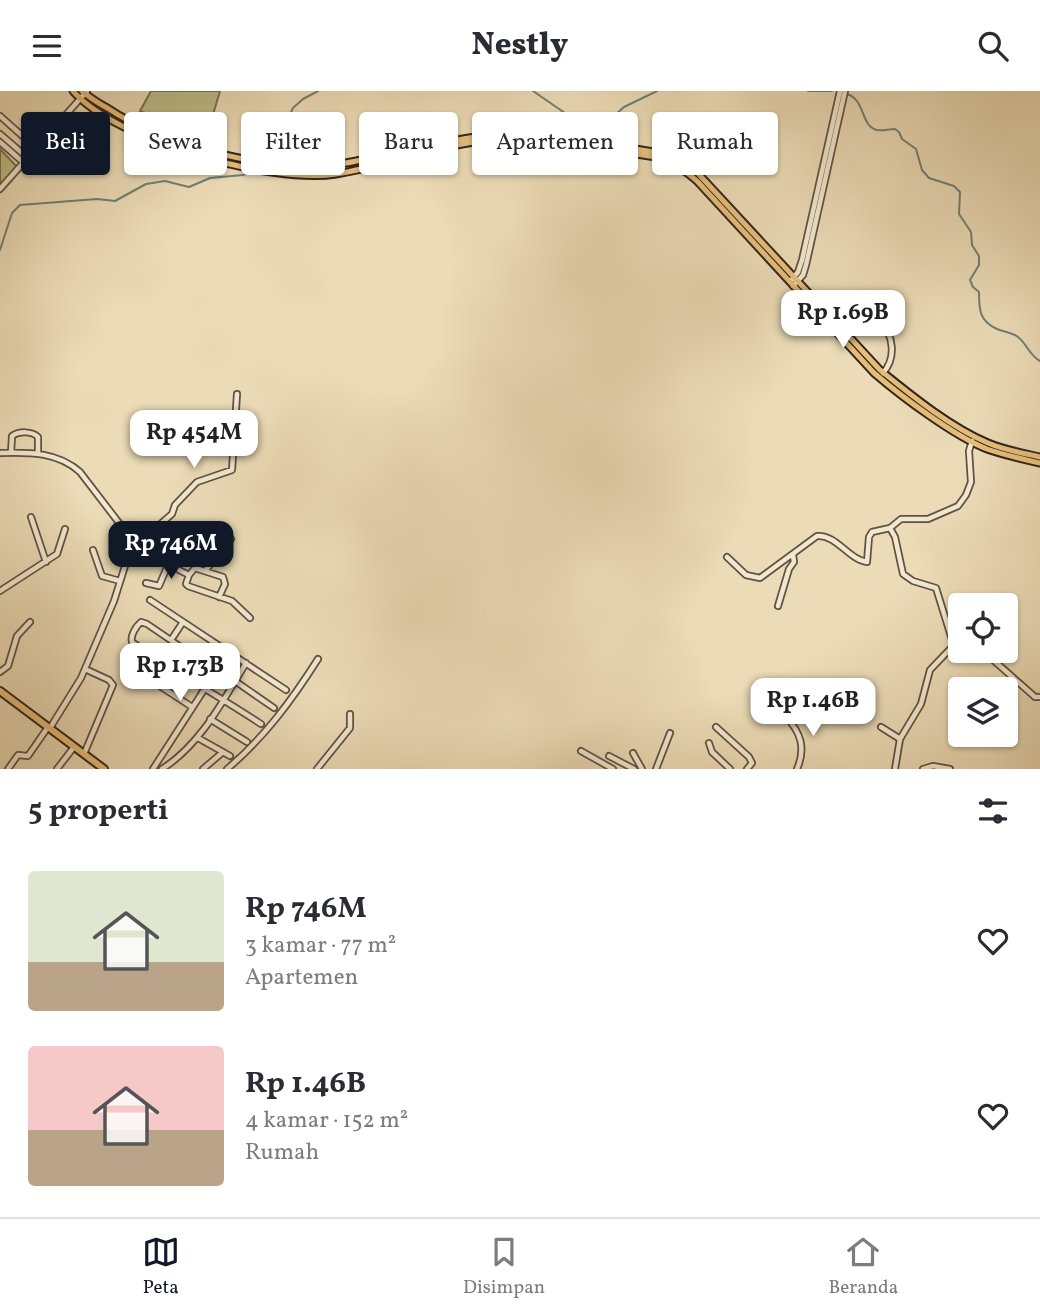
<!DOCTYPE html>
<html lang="id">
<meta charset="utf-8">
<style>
body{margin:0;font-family:Vollkorn,serif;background:#f7f7f7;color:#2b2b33;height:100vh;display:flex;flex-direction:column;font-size:26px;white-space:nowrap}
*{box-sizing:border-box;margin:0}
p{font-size:23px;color:#7c7c81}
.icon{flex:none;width:38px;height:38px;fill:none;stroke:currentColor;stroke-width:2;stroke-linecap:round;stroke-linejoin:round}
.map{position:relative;height:678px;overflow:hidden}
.details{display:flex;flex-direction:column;background:#fff;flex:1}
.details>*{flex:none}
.banner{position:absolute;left:21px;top:21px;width:999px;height:63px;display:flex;gap:14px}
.buttons{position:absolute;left:948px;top:502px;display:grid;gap:14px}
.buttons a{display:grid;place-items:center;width:70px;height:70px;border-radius:7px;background:#fff;box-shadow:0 2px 5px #0004;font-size:35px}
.price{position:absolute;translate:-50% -60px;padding:0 16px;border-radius:14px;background:#fff;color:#222;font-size:23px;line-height:46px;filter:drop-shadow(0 2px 4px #0008)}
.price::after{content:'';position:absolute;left:50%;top:42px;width:21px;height:16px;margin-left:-10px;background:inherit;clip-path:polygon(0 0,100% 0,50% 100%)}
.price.current{background:#111827;color:#fff}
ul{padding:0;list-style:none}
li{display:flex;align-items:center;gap:21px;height:175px;padding:0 28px}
li span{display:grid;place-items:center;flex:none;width:196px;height:140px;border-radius:7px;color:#555}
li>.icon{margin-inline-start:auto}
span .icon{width:84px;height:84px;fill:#fffc;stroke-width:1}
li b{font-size:30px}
h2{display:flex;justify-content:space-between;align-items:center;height:84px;padding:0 28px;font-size:30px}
.chip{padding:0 24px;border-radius:7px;background:#fff;box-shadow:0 2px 5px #0004;font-size:24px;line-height:63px}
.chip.current{background:#111827;color:#fff}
header{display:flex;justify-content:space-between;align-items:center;height:91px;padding:0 28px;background:#fff;font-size:32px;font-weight:800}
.tabs{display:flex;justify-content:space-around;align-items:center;height:98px;border-top:2px solid #e1e1e2;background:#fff;font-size:19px;color:#7c7c81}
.tabs a{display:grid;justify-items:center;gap:4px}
.tabs .current{color:#111827}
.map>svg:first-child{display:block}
</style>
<header><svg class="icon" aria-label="menu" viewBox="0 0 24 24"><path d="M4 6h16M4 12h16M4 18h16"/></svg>Nestly<svg class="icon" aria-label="search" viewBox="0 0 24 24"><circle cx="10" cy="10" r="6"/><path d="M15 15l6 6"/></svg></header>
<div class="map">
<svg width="1040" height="678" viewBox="0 0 1040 678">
<rect width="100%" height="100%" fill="#ebdbb6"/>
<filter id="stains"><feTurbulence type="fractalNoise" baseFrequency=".00286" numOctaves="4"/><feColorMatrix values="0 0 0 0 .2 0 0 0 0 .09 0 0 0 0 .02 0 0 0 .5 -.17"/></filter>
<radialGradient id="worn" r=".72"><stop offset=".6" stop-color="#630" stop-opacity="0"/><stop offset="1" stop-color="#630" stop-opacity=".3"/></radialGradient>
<path fill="#bcbe8a" stroke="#787254" stroke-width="2" d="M151 0H220L204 54 149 35 152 25 140 20Z
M0 58 18 77 0 96Z"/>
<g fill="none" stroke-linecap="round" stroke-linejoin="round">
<path stroke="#707f75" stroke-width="2" d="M533 0 575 29 585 32
M808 0H832
M847 3C866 9 860 35 877 39 882 40 889 38 895 38L899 41 902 48 916 58 922 79 929 87 954 95 960 101 959 123 971 141 972 154 979 165V174L970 189 973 196 979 201C979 218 979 230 997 238 1004 241 1011 241 1018 246 1027 253 1029 264 1040 270
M596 34 605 33 624 16 657 0
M255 76 262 64 280 52 284 45 285 34 293 17 303 8 318 0
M0 159 12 122 20 114 97 108 115 110 146 93 165 90 189 96 210 87 243 84 252 81"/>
<g stroke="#615243" stroke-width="8">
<path id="minor" d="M0 25 37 58
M0 43 28 67
M0 51 24 72
M0 98 87 0
M790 191 798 181 802 169 840 0
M793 195 803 184 806 174 845 0
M826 221C867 196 911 250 883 282
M0 362C29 361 58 361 80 381L136 454 125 475 114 510 81 587 50 637
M11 362 12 345C19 340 32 340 38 346V363
M31 426 46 471
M890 437 895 446 903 483 913 490 936 497 954 555
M93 459 102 485 120 490
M727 466 746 484 760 487 817 445C836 443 849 469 867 471L869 446 872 441 890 437 901 428H928L958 415 966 404 971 391 969 360 972 350
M206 479 231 448
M189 484 186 493 188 495 232 510 250 527
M146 492 159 495 168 474
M0 500 57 463 65 438
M219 506 225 493 223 486 195 477 189 484 149 464 136 454 172 423 175 414 197 391 232 379 237 303
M150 509 286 599
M778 515 789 478 794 471 793 464
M171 549 183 531
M983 560 1035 606H1040
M125 572 192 616
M216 580 147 533 141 531C136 535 130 545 132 551 174 580 218 605 261 633
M0 581 8 575 17 545 30 531
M235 590 274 617
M785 625C801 641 806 657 797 678
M210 628 247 651
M716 636 749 666 752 672 747 678
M881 636 900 648
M198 647 223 661 203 678
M709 652 712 661 730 678
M581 660 613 678
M223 661 230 665
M633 662 642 678
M84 663 113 594 109 589 85 578
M609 665 634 678
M8 678 18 664 28 665 48 636
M57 678 74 656
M153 678 229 560
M162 678C200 654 223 610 246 572
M227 678C264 647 292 609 318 568
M317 678 350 637V623
M656 678 670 642
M895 678 900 648 921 613 930 579 951 557 961 551
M923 678 933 675 950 678"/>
</g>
<g stroke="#33251d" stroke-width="9">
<path id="major" d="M73 0C116 50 271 93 336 83 388 75 439 53 492 49 547 46 601 58 656 66 673 72 684 78 697 90L874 282C902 306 954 345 987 358 1004 364 1022 368 1040 372
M82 0C90 7 100 13 109 18 162 53 226 66 288 76 323 79 356 70 390 63 440 52 489 40 541 42L671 64 683 70 693 77 880 279C911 304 950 336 988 352 1004 359 1023 362 1040 366"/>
</g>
<g stroke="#33251d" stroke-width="10">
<path id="highway" d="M0 600 104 678"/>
</g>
<use href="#minor" stroke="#f2e8d0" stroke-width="4.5"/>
<use href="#major" stroke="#e6be7b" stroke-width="5"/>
<use href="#highway" stroke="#e6be7b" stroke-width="6"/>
</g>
<rect width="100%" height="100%" filter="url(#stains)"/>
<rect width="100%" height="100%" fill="url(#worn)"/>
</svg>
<div class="buttons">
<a><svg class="icon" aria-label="locate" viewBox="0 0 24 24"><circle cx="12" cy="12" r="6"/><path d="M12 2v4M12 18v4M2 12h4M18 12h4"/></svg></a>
<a><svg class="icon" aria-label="layers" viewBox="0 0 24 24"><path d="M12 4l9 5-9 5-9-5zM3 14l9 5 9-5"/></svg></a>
</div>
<b class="price" style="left:843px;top:259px">Rp 1.69B</b>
<b class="price" style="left:194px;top:379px">Rp 454M</b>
<b class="price current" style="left:171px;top:490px">Rp 746M</b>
<b class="price" style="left:180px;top:612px">Rp 1.73B</b>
<b class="price" style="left:813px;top:647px">Rp 1.46B</b>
<div class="banner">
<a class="chip current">Beli</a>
<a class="chip">Sewa</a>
<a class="chip">Filter</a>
<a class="chip">Baru</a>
<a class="chip">Apartemen</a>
<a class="chip">Rumah</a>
</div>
</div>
<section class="details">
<h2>5 properti<svg class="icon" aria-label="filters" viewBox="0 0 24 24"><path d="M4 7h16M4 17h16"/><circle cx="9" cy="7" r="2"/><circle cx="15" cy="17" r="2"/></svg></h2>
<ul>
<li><span style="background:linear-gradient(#dfe7d0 65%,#b9a48a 0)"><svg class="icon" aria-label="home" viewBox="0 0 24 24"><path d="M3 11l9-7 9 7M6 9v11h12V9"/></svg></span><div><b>Rp 746M</b><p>3 kamar · 77 m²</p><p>Apartemen</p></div><svg class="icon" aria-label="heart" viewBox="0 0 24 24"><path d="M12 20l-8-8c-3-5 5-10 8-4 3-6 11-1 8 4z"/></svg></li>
<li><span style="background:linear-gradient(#f6c9c9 60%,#b9a48a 0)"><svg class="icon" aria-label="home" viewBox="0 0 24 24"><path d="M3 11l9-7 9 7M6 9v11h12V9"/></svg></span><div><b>Rp 1.46B</b><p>4 kamar · 152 m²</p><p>Rumah</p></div><svg class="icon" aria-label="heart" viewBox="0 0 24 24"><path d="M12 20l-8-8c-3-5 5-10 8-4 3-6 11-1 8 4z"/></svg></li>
</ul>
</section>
<nav class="tabs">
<a class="current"><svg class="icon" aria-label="map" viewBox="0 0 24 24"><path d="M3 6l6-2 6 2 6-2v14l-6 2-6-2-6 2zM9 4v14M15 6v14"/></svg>Peta</a>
<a><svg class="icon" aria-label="saved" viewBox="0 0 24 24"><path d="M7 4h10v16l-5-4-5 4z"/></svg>Disimpan</a>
<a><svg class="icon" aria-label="home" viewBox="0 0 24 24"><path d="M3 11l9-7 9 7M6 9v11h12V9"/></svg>Beranda</a>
</nav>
